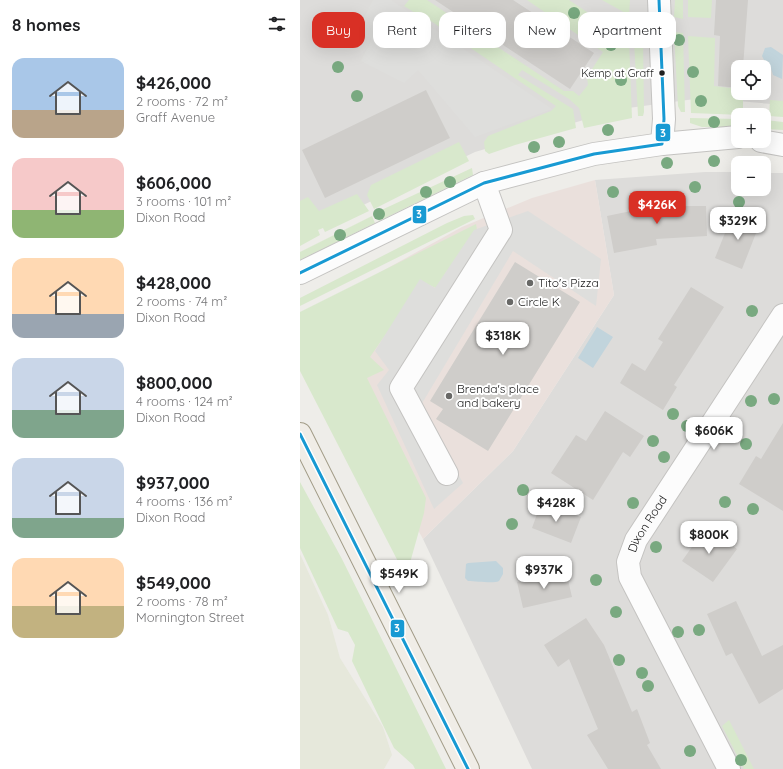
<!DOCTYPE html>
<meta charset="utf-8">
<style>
body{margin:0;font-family:Quicksand,sans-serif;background:#f2f2f2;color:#202124;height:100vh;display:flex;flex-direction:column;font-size:15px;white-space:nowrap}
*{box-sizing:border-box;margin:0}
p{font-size:13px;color:#757577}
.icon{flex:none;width:22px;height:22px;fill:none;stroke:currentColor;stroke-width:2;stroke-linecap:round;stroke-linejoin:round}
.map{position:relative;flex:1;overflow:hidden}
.side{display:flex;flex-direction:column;background:#fff;width:300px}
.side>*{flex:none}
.top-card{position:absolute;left:12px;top:12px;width:380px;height:36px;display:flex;gap:8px}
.controls{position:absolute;left:431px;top:60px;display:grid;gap:8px}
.controls a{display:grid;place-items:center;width:40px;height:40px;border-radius:8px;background:#fff;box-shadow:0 4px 16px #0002;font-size:20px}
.price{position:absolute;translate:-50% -34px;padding:0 9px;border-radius:8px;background:#fff;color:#222;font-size:13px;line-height:26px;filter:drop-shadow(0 1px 2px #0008)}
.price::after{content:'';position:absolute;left:50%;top:24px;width:12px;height:9px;margin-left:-6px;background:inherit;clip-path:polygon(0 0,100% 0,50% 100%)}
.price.current{background:#d93025;color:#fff}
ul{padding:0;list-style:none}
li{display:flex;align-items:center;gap:12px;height:100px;padding:0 12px}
li span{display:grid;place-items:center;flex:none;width:112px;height:80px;border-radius:12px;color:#555}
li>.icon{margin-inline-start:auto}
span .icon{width:48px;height:48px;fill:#fffc;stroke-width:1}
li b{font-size:17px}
h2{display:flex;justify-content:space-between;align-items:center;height:48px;padding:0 12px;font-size:17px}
.pill{padding:0 14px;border-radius:12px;background:#fff;box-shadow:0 4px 16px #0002;font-size:14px;line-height:36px}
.pill.current{background:#d93025;color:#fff}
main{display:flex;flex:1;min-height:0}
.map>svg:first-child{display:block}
</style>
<main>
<section class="side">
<h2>8 homes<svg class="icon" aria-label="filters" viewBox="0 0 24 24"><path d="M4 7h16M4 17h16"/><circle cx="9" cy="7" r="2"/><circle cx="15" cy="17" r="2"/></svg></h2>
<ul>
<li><span style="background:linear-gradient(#a9c7e8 65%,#b9a48a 0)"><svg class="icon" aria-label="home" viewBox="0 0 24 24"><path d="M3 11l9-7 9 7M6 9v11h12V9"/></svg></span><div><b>$426,000</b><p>2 rooms · 72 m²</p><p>Graff Avenue</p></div></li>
<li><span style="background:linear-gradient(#f6c9c9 65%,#8fb573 0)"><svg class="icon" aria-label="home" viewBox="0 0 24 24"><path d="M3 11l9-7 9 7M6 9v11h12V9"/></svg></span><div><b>$606,000</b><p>3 rooms · 101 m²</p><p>Dixon Road</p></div></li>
<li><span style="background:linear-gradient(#ffd9b3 70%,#9aa5b1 0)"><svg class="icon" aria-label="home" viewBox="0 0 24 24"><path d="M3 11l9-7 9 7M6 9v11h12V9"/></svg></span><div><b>$428,000</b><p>2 rooms · 74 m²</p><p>Dixon Road</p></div></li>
<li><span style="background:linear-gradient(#c9d6e8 65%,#7fa58c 0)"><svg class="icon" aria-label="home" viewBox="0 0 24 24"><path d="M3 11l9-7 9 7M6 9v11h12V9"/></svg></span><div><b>$800,000</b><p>4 rooms · 124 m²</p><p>Dixon Road</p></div></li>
<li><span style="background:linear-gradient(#c9d6e8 75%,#7fa58c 0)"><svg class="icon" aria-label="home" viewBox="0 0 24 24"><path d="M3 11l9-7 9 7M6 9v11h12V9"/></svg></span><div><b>$937,000</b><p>4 rooms · 136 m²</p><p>Dixon Road</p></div></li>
<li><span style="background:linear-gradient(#ffd9b3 60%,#c2b280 0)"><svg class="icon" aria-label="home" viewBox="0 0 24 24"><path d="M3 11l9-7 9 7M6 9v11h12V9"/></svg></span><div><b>$549,000</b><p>2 rooms · 78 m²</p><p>Mornington Street</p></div></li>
</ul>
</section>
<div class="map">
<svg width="483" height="769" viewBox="0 0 483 769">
<rect width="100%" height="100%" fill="#eeede9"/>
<path fill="#dddcda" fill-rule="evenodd" d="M0 0H483V105L402 98 321 109 175 152 0 235ZM438 67H464V93H438Z
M405 172H438V189H464V173H483V769H232L123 539 213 451 314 295 295 180Z"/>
<path fill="#eae0dc" d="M295 180 314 295 213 451 123 539 1 316 162 227 232 198Z"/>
<path fill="#e6e8db" d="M0 554 28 615 40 658 83 727 92 755 84 769H0Z"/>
<path fill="#d8e8cc" d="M109 0H127L264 91H273L279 96 288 85 287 77 303 52 227 0H269L329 40 332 118 284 128 279 108 269 99 222 70 218 75 273 109 276 128 215 145 189 154 185 151 184 142 188 136 251 111 256 106 122 15 120 16 104 6Z
M302 0H330L329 15Z
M375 0H383V19L374 17Z
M388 0H412L411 18 388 17Z
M374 32 383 33 385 112H381L378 106Z
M388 36 415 38 414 86 438 89V93H443V115L391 113Z
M334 40H343L344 112 343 116H338Z
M470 100 483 101V117L469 116Z
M390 118 438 119V127H402L390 123Z
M465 120 483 122V130L465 129Z
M159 142 169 161 74 209 67 195 71 185Z
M172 168 173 175 79 221 75 213Z
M57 194 69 211 25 232 23 228 18 230 20 235 0 246V201L8 197 19 211Z
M173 215 175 219 0 306V298L147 223 164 216Z
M72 216 75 223 0 260V252Z
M176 224 177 230 136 288 122 282 70 357 84 370 67 378 126 498 124 513 106 577 0 371V312Z
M0 482 42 559 146 769H115L113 765 94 748 52 661 55 645 48 632 38 629 0 548Z
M429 720 454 769H444L422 726Z"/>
<path fill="#dededc" d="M73 0H91L252 109 175 137 118 70 104 83 61 61 72 39 57 32Z
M228 211 301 259 296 306 213 251 121 405 163 483 134 509 77 385 89 370 75 351 120 279 135 288 174 230Z"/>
<path fill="#c1d4dc" d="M471 47 483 55 482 79 473 75 469 62 464 60 462 56 465 48Z
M297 327 313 337 293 368 278 358Z
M196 561 203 568V574L199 581C193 584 177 581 168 581L165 578 166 564 168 563Z"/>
<path fill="#cfcdca" d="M135 0H213L294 53 270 89Z
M416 0H448L443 67H438V88L418 86 420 36 414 35Z
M126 90 150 138 25 198 2 150Z
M359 199H383L384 206H406L407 236 356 239 357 245 314 253 307 216 360 205Z
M433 213 460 223 442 269 415 258Z
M215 262 280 302 188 451 136 419 143 409 130 401Z
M391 287 424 307 374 385 377 387 363 410 320 383 332 363 345 371 363 342 358 339Z
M305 411 344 436 330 457 323 452 293 500 251 473 276 435 286 441Z
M483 423V511L439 484 456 456 461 459Z
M241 503 281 517 271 543 232 528Z
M406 527 437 549 413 582 382 561Z
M266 571 272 597 223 608 217 582Z
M436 601 462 656 483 645V689L459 704 432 653 426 656 407 614Z
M286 618 304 645 332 712 337 709 350 743 347 745 361 769H308L287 735 298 729 269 659 258 667 244 645Z"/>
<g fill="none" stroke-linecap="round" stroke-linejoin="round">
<g stroke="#c4c3c1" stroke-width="24">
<g id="minor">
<path d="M359 0 364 119 362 144"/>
<path d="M461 141 483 145"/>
<path d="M0 273 184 183 294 154 362 144 438 137"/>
<path d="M147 474 101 388 201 230 184 183"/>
<path id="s1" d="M429 769 330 577 328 562 336 540 483 315"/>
</g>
</g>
<g stroke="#a29c88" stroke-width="24">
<path id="major" d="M0 434 168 769"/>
</g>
<use href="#minor" stroke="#fcfcfc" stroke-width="22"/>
<use href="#major" stroke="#f0ede7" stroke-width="22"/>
<g stroke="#fff" stroke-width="6">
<path id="bus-1" d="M0 273 184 183 294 154 362 144 364 119 359 0
M0 434 168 769"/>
</g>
<use href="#bus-1" stroke="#189ad3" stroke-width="3"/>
</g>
<g fill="#79a980">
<circle cx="274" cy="13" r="6"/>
<circle cx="47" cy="40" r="6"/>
<circle cx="379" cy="40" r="6"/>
<circle cx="311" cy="45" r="6"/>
<circle cx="38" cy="67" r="6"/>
<circle cx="393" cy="72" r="6"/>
<circle cx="321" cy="80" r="6"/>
<circle cx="57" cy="96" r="6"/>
<circle cx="401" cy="101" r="6"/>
<circle cx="414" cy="122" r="6"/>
<circle cx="308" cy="130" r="6"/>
<circle cx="259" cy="142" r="6"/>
<circle cx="234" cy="147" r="6"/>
<circle cx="414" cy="161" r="6"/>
<circle cx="367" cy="163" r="6"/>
<circle cx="150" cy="182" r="6"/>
<circle cx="395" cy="187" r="6"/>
<circle cx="126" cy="192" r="6"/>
<circle cx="313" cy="192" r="6"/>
<circle cx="439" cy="202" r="6"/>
<circle cx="79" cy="214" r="6"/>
<circle cx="40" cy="235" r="6"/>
<circle cx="452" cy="311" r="6"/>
<circle cx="474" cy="399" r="6"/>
<circle cx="451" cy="401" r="6"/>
<circle cx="373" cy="414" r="6"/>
<circle cx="387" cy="426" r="6"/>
<circle cx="353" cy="441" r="6"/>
<circle cx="446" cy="444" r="6"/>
<circle cx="364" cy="457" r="6"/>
<circle cx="223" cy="490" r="6"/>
<circle cx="425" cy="502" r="6"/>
<circle cx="333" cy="503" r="6"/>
<circle cx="453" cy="509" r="6"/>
<circle cx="212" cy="524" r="6"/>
<circle cx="356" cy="547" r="6"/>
<circle cx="296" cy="580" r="6"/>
<circle cx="316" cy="612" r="6"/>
<circle cx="399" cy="630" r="6"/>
<circle cx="378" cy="632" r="6"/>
<circle cx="319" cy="660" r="6"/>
<circle cx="342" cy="673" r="6"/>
<circle cx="348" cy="686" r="6"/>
<circle cx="390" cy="751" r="6"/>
<circle cx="441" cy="760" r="6"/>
</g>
<circle fill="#202020" stroke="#fff" stroke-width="1.5" cx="362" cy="73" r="3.5"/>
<g fill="#686866" stroke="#fff" stroke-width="1.5">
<circle cx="230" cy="283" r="4"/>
<circle cx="210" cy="302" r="4"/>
<circle cx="149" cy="396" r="4"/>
</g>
<g text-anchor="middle" stroke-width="4" stroke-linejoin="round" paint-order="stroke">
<g font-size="11" fill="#202020" stroke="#fff" text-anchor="end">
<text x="354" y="77">Kemp at Graff</text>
</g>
<g font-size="12" fill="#202020" stroke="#fff" text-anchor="start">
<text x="238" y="287">Tito's Pizza</text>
<text x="218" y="306">Circle K</text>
<text x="157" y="393">Brenda's place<tspan x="157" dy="14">and bakery</tspan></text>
</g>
<g font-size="12" fill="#202020" stroke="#fff">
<text dy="4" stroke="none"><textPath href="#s1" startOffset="274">Dixon Road</textPath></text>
</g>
</g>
<g stroke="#fff" stroke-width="1.5">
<rect x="355" y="123" width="16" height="19" rx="4" fill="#189ad3"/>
<rect x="112" y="205" width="15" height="19" rx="4" fill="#189ad3"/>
<rect x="90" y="619" width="15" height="19" rx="4" fill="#189ad3"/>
</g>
<g font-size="11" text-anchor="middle" font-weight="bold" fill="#fff">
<text x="363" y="137">3</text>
<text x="119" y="218">3</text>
<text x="97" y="632">3</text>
</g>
</svg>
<div class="controls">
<a><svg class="icon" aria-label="locate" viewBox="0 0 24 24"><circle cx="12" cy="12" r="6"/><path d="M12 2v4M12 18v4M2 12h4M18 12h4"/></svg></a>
<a>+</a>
<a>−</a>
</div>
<b class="price current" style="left:357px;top:225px">$426K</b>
<b class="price" style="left:438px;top:241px">$329K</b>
<b class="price" style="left:203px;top:356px">$318K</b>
<b class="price" style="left:414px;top:451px">$606K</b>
<b class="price" style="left:256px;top:523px">$428K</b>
<b class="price" style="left:409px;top:555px">$800K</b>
<b class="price" style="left:244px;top:590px">$937K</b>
<b class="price" style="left:99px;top:594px">$549K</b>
<div class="top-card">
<a class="pill current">Buy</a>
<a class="pill">Rent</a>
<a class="pill">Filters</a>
<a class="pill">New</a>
<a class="pill">Apartment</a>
</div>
</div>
</main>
